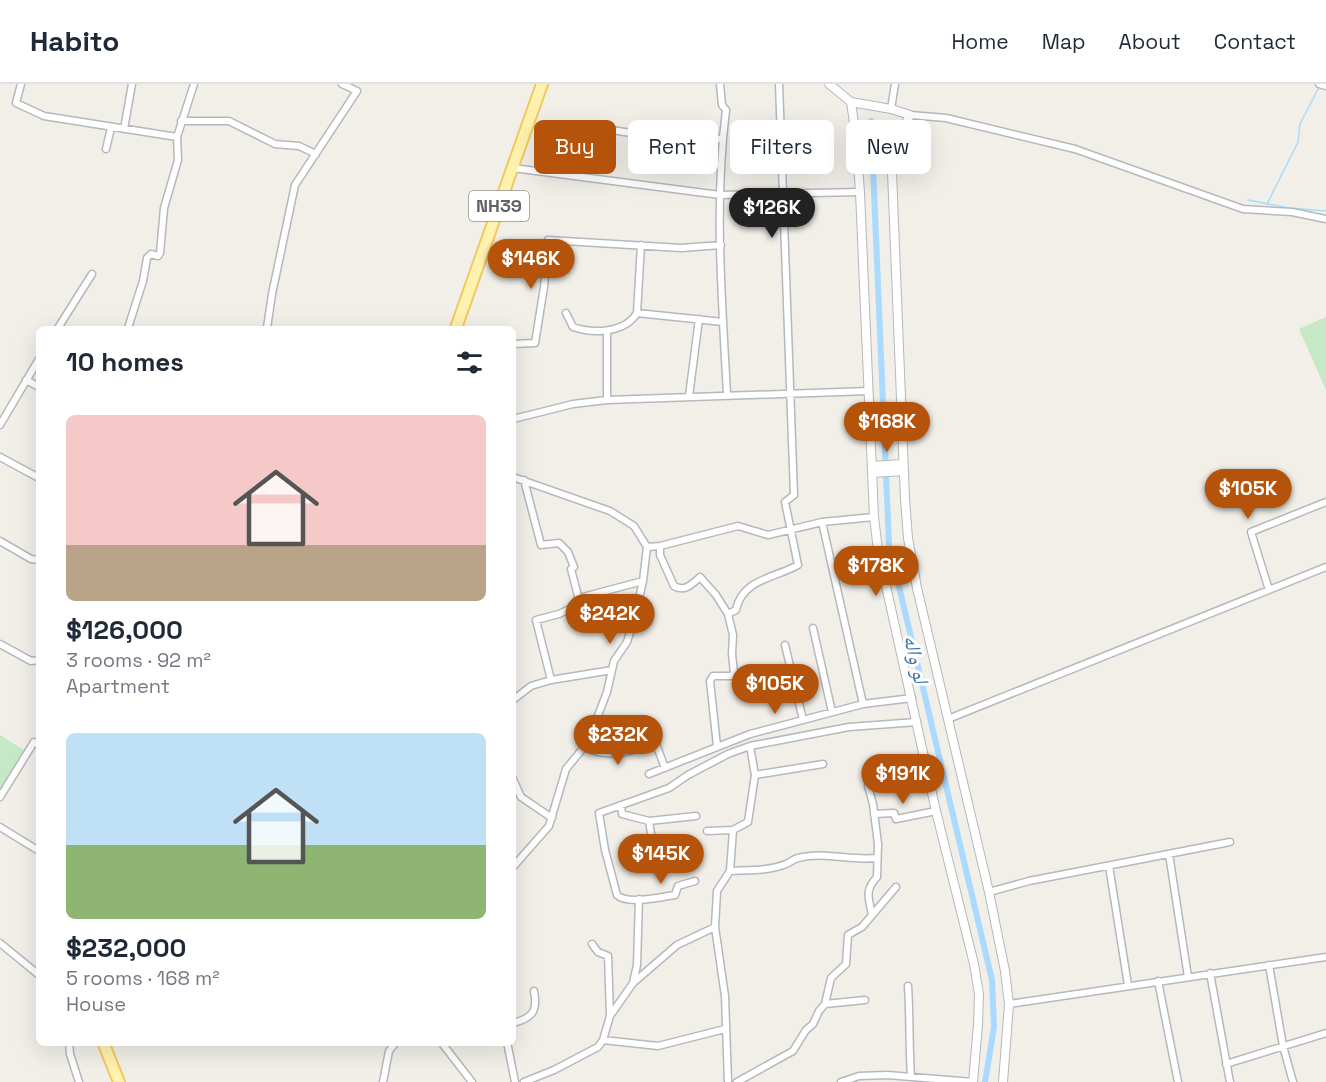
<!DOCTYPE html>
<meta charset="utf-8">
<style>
body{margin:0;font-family:"Space Grotesk","Noto Naskh Arabic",sans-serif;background:#f6f6f7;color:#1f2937;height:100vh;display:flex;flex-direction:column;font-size:22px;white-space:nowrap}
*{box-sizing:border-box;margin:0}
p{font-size:20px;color:#747a83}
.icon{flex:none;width:33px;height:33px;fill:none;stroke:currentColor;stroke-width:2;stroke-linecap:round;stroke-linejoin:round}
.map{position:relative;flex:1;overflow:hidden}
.sheet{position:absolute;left:36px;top:242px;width:480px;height:720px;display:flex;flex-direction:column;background:#fff;border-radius:9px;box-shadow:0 6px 24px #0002}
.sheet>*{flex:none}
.top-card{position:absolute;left:534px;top:36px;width:570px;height:54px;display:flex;gap:12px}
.price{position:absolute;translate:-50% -51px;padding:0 14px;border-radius:21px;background:#b45309;color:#fff;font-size:20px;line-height:39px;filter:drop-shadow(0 2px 3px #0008)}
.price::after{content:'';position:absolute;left:50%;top:36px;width:18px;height:14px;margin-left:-9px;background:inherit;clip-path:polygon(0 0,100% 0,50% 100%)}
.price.active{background:#222;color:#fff}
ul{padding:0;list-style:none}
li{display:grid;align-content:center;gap:12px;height:318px;padding:0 30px}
li span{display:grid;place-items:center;height:186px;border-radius:9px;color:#555}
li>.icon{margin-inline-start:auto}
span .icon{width:108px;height:108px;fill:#fffc;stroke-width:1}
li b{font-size:26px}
h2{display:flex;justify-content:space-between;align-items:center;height:72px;padding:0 30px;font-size:26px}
.pill{padding:0 21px;border-radius:9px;background:#fff;box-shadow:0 6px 24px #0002;font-size:21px;line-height:54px}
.pill.active{background:#b45309;color:#fff}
header{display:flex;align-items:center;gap:36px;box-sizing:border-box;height:84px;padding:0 30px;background:#fff;border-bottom:2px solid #e0e1e3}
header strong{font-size:28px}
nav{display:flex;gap:33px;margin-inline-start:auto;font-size:21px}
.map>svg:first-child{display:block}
</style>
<header>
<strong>Habito</strong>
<nav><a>Home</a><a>Map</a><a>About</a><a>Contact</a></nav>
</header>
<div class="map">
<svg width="1326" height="998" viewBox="0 0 1326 998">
<rect width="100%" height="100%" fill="#f1efe8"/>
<path fill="#c5e8c5" d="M1326 233V306L1299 245Z
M0 651 24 666 0 707Z"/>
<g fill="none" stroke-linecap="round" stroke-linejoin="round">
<path stroke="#aadaff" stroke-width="1.5" d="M1248 116 1289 124 1326 127
M1267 120 1298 58 1300 40 1318 5"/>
<path stroke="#aadaff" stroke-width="6" d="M871 37 889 460 992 896 994 943 985 998"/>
<g stroke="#b5b8bc" stroke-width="9">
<path id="minor" d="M21 0 16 19 44 32 177 53
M720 0 722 21 726 26C714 120 722 216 727 310
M1319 0 1326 2
M891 25 895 0
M910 31 946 34 1075 65 1243 125 1292 128 1326 135
M181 37H229L275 60 299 62 316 70
M578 41 651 52 722 55
M124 45 132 0
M106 65 111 44
M513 84 720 111 860 108
M566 229 573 243C594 250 625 249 637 229L641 161
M637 229 723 238
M58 244 92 190
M128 244 143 197 147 174 151 170 158 172 160 169 164 124 178 76 177 53 194 0
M267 244 272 210 295 101 357 7 342 0
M607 247V316
M513 260 535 259 544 203 545 190 543 185 548 156 681 164 721 161
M26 296 39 303
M689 312 699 235
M513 335 573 320 607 316 869 307
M0 341 39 275
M0 373 39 394
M513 393 610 427 634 442 647 463 643 497 634 536 627 558 614 577 607 608 597 634 584 663 566 685 549 742 513 783
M524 396 541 461 559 459 568 468 574 483 571 485 580 520 559 530 536 536 551 596
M822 438 863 620
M0 457 31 475 39 476
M660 462V471L674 502C685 508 691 501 700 493L716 511 728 530 733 551 732 570 734 589 732 592H713L710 597 717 662
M647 463 660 462 738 442 768 451 822 438 874 433
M1269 506 1251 448 1326 418
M579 514 643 497
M728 530 736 526C742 495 775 494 798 481L785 418 794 411 779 0
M813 544 832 628
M0 560 31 577 39 576
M785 561 803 636
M513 616 531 602 551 596 612 586
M948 635 1326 483
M584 663C612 676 627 667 656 660L665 684
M649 690 750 650 863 620 912 614
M755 691 823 680
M513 695 521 713 552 734
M868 702 873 720 878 760 877 793C864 807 869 814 872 831
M0 713 34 658 39 661
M621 721 622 730 649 737 696 732
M874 730 894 729 896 735 936 727
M649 737 655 774
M0 743 39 767
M707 747 733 746
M1169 770 1188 893
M1109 782 1128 901
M730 787C748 786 769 787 786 780 790 779 793 775 798 774 824 767 850 777 876 774
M695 797 678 802 675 811C661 813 627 821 617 811L605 766 599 729 669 704 688 691 728 670 750 662 849 643 917 638
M989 808 1029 797 1230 758
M0 859 39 891
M592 860 598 868 608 872 610 931
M1269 881 1283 962 1293 998
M1210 889 1230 998
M1158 897 1178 998
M633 899 677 861 715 843
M908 902C910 933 909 963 911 993
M825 920 865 916
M1009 920 1326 873
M513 939C532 934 538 928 534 907
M603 956 658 962 725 945
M69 958 70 970 79 998
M441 958 472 998
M507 958 515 998
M1226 980 1326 949
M383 998 389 967 396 958
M524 998 554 986 598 963 603 956 610 932 633 899 637 881 639 815
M728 998 725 912 715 843 717 807 730 787 733 746 748 738 755 691 750 662
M737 998 793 967 806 946 813 940 819 927 825 920 831 894 846 880 848 851 862 843 896 803
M841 998 859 992 887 991 973 998"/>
</g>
<g stroke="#b5b8bc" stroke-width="10">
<path id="tertiary" d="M829 0 851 18 891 25 910 31 897 58 892 88 905 415 908 454 917 504 989 808 1005 887 1009 920 1003 998
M851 18 856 53 860 108 874 433 878 466 936 727 974 880 979 910 978 941 973 998
M872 382 903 380
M872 389 904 387"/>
</g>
<g stroke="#f2c960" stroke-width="14">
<path id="primary" d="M456 244 542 0
M103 958 119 998"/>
</g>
<use href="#minor" stroke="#fff" stroke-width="6"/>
<use href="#tertiary" stroke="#fff" stroke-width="8"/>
<use href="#primary" stroke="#fff2af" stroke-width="10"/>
</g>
<g text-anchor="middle" stroke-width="6" stroke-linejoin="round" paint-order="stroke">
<rect fill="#fff" stroke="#8f9295" stroke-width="1.5" x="469" y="107" width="60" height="30" rx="4.5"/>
<g font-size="18" font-weight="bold" fill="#5f6368">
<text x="499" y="128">NH39</text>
</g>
<g font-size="21" font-style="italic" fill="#4174aa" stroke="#fff">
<text transform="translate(916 575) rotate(77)" y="7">لو واله</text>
</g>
</g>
</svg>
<b class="price active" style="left:772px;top:155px">$126K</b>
<b class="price" style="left:531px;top:206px">$146K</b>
<b class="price" style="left:887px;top:369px">$168K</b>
<b class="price" style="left:1248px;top:436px">$105K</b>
<b class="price" style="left:876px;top:513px">$178K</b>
<b class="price" style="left:610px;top:561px">$242K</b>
<b class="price" style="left:775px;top:631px">$105K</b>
<b class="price" style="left:618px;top:682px">$232K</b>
<b class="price" style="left:903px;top:721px">$191K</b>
<b class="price" style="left:661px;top:801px">$145K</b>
<div class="top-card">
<a class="pill active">Buy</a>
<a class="pill">Rent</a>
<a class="pill">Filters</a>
<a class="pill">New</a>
</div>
<section class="sheet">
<h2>10 homes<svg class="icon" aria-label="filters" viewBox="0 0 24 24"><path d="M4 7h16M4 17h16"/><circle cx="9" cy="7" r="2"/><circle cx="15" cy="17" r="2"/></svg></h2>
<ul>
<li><span style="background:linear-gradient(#f6c9c9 70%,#b9a48a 0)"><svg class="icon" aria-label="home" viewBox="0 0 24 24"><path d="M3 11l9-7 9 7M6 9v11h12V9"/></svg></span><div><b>$126,000</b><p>3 rooms · 92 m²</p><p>Apartment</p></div></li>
<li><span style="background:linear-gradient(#bfe0f5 60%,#8fb573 0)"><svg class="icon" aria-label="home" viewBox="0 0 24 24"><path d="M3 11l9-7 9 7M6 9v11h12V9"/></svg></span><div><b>$232,000</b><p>5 rooms · 168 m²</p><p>House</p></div></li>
</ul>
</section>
</div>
